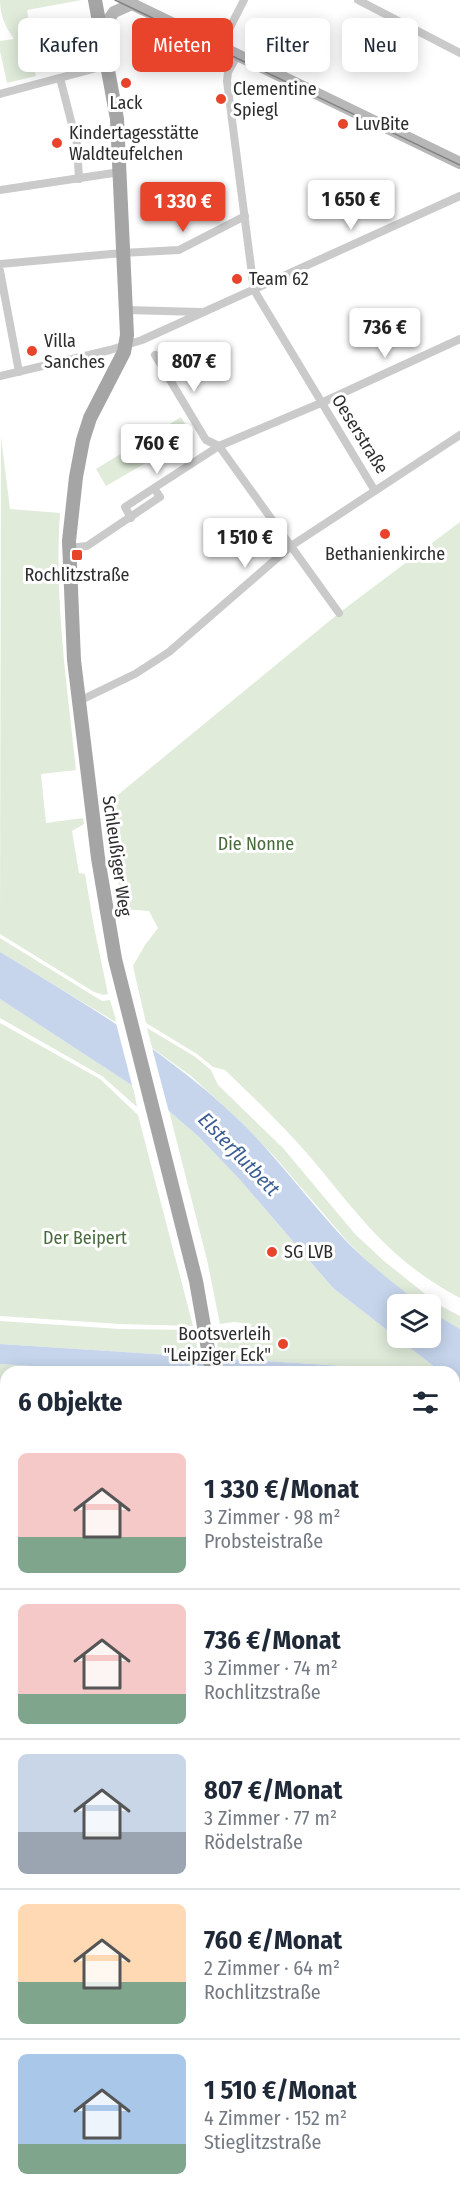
<!DOCTYPE html>
<html lang="de">
<meta charset="utf-8">
<style>
body{margin:0;font-family:"Fira Sans Condensed",sans-serif;background:#f6f6f7;color:#1f2937;height:100vh;display:flex;flex-direction:column;font-size:22px;white-space:nowrap}
*{box-sizing:border-box;margin:0}
p{font-size:20px;color:#747a83}
.icon{flex:none;width:33px;height:33px;fill:none;stroke:currentColor;stroke-width:2;stroke-linecap:round;stroke-linejoin:round}
.map{position:relative;flex:1;overflow:hidden}
.side{position:absolute;left:0px;top:1366px;width:460px;height:836px;display:flex;flex-direction:column;background:#fff;border-radius:18px 18px 0 0;box-shadow:0 3px 15px #0003}
.side>*{flex:none}
.top-card{position:absolute;left:18px;top:18px;width:424px;height:54px;display:flex;gap:12px}
.buttons{position:absolute;left:387px;top:1294px;display:grid;gap:12px}
.buttons a{display:grid;place-items:center;width:54px;height:54px;border-radius:9px;background:#fff;box-shadow:0 3px 15px #0003;font-size:30px}
.price{position:absolute;translate:-50% -51px;padding:0 14px;border-radius:6px;background:#fff;color:#222;font-size:20px;line-height:39px;filter:drop-shadow(0 2px 3px #0008)}
.price::after{content:'';position:absolute;left:50%;top:36px;width:18px;height:14px;margin-left:-9px;background:inherit;clip-path:polygon(0 0,100% 0,50% 100%)}
.price.on{background:#e8442b;color:#fff}
ul{padding:0;list-style:none}
li{display:flex;align-items:center;gap:18px;height:150px;padding:0 18px}
li+li{border-top:2px solid #e0e1e3}
li span{display:grid;place-items:center;flex:none;width:168px;height:120px;border-radius:9px;color:#555}
li>.icon{margin-inline-start:auto}
span .icon{width:72px;height:72px;fill:#fffc;stroke-width:1}
li b{font-size:26px}
h2{display:flex;justify-content:space-between;align-items:center;height:72px;padding:0 18px;font-size:26px}
.pill{padding:0 21px;border-radius:9px;background:#fff;box-shadow:0 3px 15px #0003;font-size:21px;line-height:54px}
.pill.on{background:#e8442b;color:#fff}
.map>svg:first-child{display:block}
</style>
<div class="map">
<svg width="460" height="2201" viewBox="0 0 460 2201">
<rect width="100%" height="100%" fill="#fff"/>
<path fill="#e0ebda" d="M0 0H82L27 10 29 22H24V43L29 49 36 76 7 83 0 51V41L14 39C5 26 0 16 0 0Z
M194 346 201 360 180 370 173 356Z
M181 417 192 436 106 486 96 469Z
M1 437 10 509 60 513C54 599 67 685 76 770L41 774 46 823 83 818 84 824 72 831 79 873 85 874 94 927 108 994 104 995 94 992 0 934Z
M460 522V1298C423 1279 388 1250 361 1218 339 1193 319 1166 296 1141 273 1116 249 1093 225 1070L213 1067 197 1054 146 1023 133 966 145 945 158 928 149 911 122 909 108 803 339 613Z
M0 938 102 1001 110 1000 117 1023 0 952Z
M0 999 133 1086 137 1107 102 1076 0 1018Z
M0 1023 100 1079 138 1115 193 1326 120 1324 0 1316Z
M147 1028 194 1056 211 1070 218 1085 283 1148 355 1234 384 1261 439 1305 460 1316V1329L433 1314 431 1312 430 1305H421L376 1270 347 1241 274 1156 239 1120 191 1076 152 1048Z
M169 1111 199 1137 241 1181 333 1288 441 1372 219 1358 216 1332 250 1331 251 1324 234 1322 220 1324 207 1260Z
M0 1321 120 1329 194 1330 199 1357 0 1344Z
M0 1364 121 1372H6V1470L0 1471Z
M460 1463V1936L454 1933V1470Z
M0 1577 6 1581V1797L0 1793Z"/>
<path fill="#c6d5ec" d="M0 952C84 1003 168 1052 239 1120 278 1158 310 1203 348 1243 371 1266 396 1285 421 1305H398V1338H430L431 1312 460 1329V1397L455 1396 454 1372H441L333 1288 241 1181 199 1137 169 1111 133 1086 0 999Z
M0 1344 437 1372H121L0 1364Z"/>
<path fill="#fff" d="M115 1019 151 1044 170 1116 133 1089Z"/>
<g fill="none" stroke-linecap="round" stroke-linejoin="round">
<path stroke="#cacaca" stroke-width="8" d="M358 0 460 53
M220 47 244 0
M237 56 228 72 227 81 254 290 375 491
M60 78 77 144 79 179
M0 94 108 65
M0 190 120 172
M0 264 122 253 179 250 245 216
M0 271 19 372
M126 310 201 312
M155 355 206 440 219 446 339 613
M0 376 110 350 142 340 460 196
M154 488 219 446 321 403 460 339
M69 548 87 546 160 497 154 488 125 507 131 518
M79 701 135 674 169 652 291 546 460 435
M0 1997 6 1998
M454 2057 460 2058
M0 2138 6 2139
M306 2196 331 2201"/>
<path stroke="#b7b7b7" stroke-width="12" d="M124 0 460 163
M102 29 114 12 132 4
M132 2201 133 2196
M155 2201 156 2196"/>
<path stroke="#a5a5a5" stroke-width="14" d="M95 0 117 119 127 335 124 352 90 418 83 440 76 477 69 541 74 660 98 858 115 959 196 1281 212 1372"/>
<path stroke="#9c9c9c" stroke-width="14" d="M0 1538 6 1541
M0 1551 6 1555
M0 1568 6 1573
M454 1952 460 1960
M454 1968 460 1973"/>
<path stroke="#828282" stroke-width="1.5" d="M115 0 460 165"/>
</g>
<g fill="#e8442b" stroke="#fff" stroke-width="2">
<circle cx="126" cy="83" r="6"/>
<circle cx="221" cy="99" r="6"/>
<circle cx="343" cy="124" r="6"/>
<circle cx="57" cy="143" r="6"/>
<circle cx="237" cy="279" r="6"/>
<circle cx="32" cy="351" r="6"/>
<circle cx="385" cy="534" r="6"/>
<rect x="71" y="549" width="12" height="12" rx="3"/>
<circle cx="272" cy="1252" r="6"/>
<circle cx="283" cy="1344" r="6"/>
</g>
<g text-anchor="middle" stroke-width="6" stroke-linejoin="round" paint-order="stroke">
<g font-size="18" fill="#2d2d2d" stroke="#fff" text-anchor="start">
<text x="233" y="95">Clementine<tspan x="233" dy="21">Spiegl</tspan></text>
<text x="126" y="109" text-anchor="middle">Lack</text>
<text x="355" y="130">LuvBite</text>
<text x="69" y="139">Kindertagesstätte<tspan x="69" dy="21">Waldteufelchen</tspan></text>
<text x="249" y="285">Team 62</text>
<text x="44" y="347">Villa<tspan x="44" dy="21">Sanches</tspan></text>
<text x="385" y="560" text-anchor="middle">Bethanienkirche</text>
<text x="77" y="581" text-anchor="middle">Rochlitzstraße</text>
<text x="284" y="1258">SG LVB</text>
<text x="271" y="1340" text-anchor="end">Bootsverleih<tspan x="271" dy="21">"Leipziger Eck"</tspan></text>
</g>
<g font-size="18" fill="#2d2d2d" stroke="#fff">
<text transform="translate(360 434) rotate(58)" y="6">Oeserstraße</text>
<text transform="translate(117 856) rotate(82)" y="6">Schleußiger Weg</text>
</g>
<g font-size="18" fill="#476a3a" stroke="#fff">
<text x="256" y="850">Die Nonne</text>
<text x="85" y="1244">Der Beipert</text>
</g>
<g font-size="20" font-style="italic" fill="#3a5d91" stroke="#fff">
<text transform="translate(239 1154) rotate(46)" y="7">Elsterflutbett</text>
</g>
</g>
</svg>
<div class="buttons">
<a><svg class="icon" aria-label="layers" viewBox="0 0 24 24"><path d="M12 4l9 5-9 5-9-5zM3 14l9 5 9-5"/></svg></a>
</div>
<b class="price" style="left:351px;top:231px">1 650 €</b>
<b class="price on" style="left:183px;top:233px">1 330 €</b>
<b class="price" style="left:385px;top:359px">736 €</b>
<b class="price" style="left:194px;top:393px">807 €</b>
<b class="price" style="left:157px;top:475px">760 €</b>
<b class="price" style="left:245px;top:569px">1 510 €</b>
<div class="top-card">
<a class="pill">Kaufen</a>
<a class="pill on">Mieten</a>
<a class="pill">Filter</a>
<a class="pill">Neu</a>
</div>
<section class="side">
<h2>6 Objekte<svg class="icon" aria-label="filters" viewBox="0 0 24 24"><path d="M4 7h16M4 17h16"/><circle cx="9" cy="7" r="2"/><circle cx="15" cy="17" r="2"/></svg></h2>
<ul>
<li><span style="background:linear-gradient(#f6c9c9 70%,#7fa58c 0)"><svg class="icon" aria-label="home" viewBox="0 0 24 24"><path d="M3 11l9-7 9 7M6 9v11h12V9"/></svg></span><div><b>1 330 €/Monat</b><p>3 Zimmer · 98 m²</p><p>Probsteistraße</p></div></li>
<li><span style="background:linear-gradient(#f6c9c9 75%,#7fa58c 0)"><svg class="icon" aria-label="home" viewBox="0 0 24 24"><path d="M3 11l9-7 9 7M6 9v11h12V9"/></svg></span><div><b>736 €/Monat</b><p>3 Zimmer · 74 m²</p><p>Rochlitzstraße</p></div></li>
<li><span style="background:linear-gradient(#c9d6e8 65%,#9aa5b1 0)"><svg class="icon" aria-label="home" viewBox="0 0 24 24"><path d="M3 11l9-7 9 7M6 9v11h12V9"/></svg></span><div><b>807 €/Monat</b><p>3 Zimmer · 77 m²</p><p>Rödelstraße</p></div></li>
<li><span style="background:linear-gradient(#ffd9b3 65%,#7fa58c 0)"><svg class="icon" aria-label="home" viewBox="0 0 24 24"><path d="M3 11l9-7 9 7M6 9v11h12V9"/></svg></span><div><b>760 €/Monat</b><p>2 Zimmer · 64 m²</p><p>Rochlitzstraße</p></div></li>
<li><span style="background:linear-gradient(#a9c7e8 75%,#7fa58c 0)"><svg class="icon" aria-label="home" viewBox="0 0 24 24"><path d="M3 11l9-7 9 7M6 9v11h12V9"/></svg></span><div><b>1 510 €/Monat</b><p>4 Zimmer · 152 m²</p><p>Stieglitzstraße</p></div></li>
</ul>
</section>
</div>
